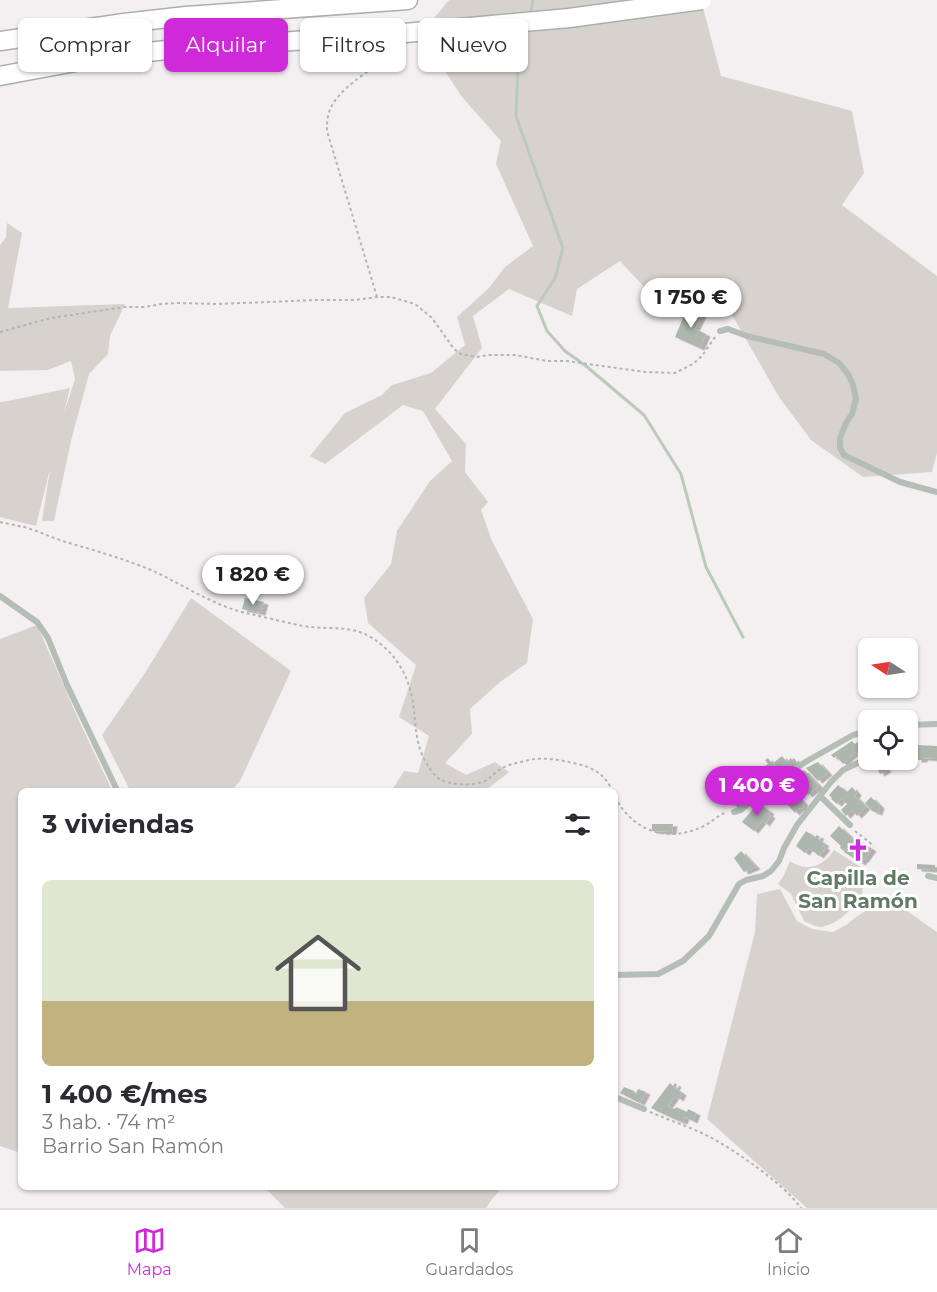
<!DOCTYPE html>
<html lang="es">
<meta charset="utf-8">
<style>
body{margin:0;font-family:Montserrat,sans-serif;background:#f7f7f7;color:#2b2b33;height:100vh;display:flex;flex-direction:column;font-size:22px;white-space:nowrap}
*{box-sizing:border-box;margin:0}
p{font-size:20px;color:#7c7c81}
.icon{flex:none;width:33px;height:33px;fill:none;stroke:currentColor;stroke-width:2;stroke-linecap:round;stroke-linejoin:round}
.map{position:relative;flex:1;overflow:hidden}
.sheet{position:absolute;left:18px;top:788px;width:600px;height:402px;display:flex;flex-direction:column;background:#fff;border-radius:9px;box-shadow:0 2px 4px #0004}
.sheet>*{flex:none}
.hud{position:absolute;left:18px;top:18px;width:600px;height:54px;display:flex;gap:12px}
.needle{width:39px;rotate:282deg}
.controls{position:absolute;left:858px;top:638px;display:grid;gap:12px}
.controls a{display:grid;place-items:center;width:60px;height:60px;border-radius:9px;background:#fff;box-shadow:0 2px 4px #0004;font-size:30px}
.price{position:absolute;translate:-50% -51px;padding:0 14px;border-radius:21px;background:#fff;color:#222;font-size:20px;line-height:39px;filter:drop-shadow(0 2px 3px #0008)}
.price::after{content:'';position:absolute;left:50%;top:36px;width:18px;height:14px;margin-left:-9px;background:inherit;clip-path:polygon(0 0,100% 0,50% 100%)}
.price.current{background:#cf2ad9;color:#fff}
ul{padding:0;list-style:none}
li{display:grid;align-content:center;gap:12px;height:318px;padding:0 24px}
li span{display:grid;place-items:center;height:186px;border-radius:9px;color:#555}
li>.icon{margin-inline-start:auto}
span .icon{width:108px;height:108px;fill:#fffc;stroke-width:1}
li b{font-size:26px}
h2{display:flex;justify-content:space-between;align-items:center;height:72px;padding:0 24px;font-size:26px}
.tag{padding:0 21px;border-radius:9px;background:#fff;box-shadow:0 2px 4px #0004;font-size:21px;line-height:54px}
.tag.current{background:#cf2ad9;color:#fff}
.tab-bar{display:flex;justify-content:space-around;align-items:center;height:84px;border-top:2px solid #e1e1e2;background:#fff;font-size:16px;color:#7c7c81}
.tab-bar a{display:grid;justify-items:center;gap:3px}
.tab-bar .current{color:#cf2ad9}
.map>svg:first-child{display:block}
</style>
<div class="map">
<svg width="937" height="1208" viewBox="0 0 937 1208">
<defs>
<filter id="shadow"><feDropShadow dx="4.5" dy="2.5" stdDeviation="0" flood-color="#0004"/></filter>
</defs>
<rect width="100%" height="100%" fill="#f4eff1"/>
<path fill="#d8d2cf" d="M450 0H701L721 76 852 111 864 173 842 205 937 276V453L932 472 863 477 811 440 779 397 732 315 661 305 620 261 577 289 572 316 509 289 473 316 482 348 435 409 466 444 465 472 488 502 481 510 492 541 533 619 527 663 500 682 470 709 472 734 445 763 466 775 495 762 509 772 486 790H392L404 771 418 773 429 736 399 717 416 665 368 623 364 598 391 564 397 531 430 481 452 461 423 411 403 405 325 464 310 456 345 413 382 395 392 385 431 373 465 345 457 317 489 288 505 267 533 246 496 164 501 141 462 97 437 59 428 26 447 2Z
M7 223 22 233 8 308 125 304 110 336 108 354 89 374 71 441 54 521H42L50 469 36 526 0 517V402L8 401 70 388 64 413 75 379 71 361 48 370 0 371V245L6 237Z
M191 598 291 671 240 781 232 790H130L102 735 145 673Z
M37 625 81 725 112 790H21V1153L0 1146V639Z
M834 850 861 867 863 886 862 897 855 906 840 919 831 924 822 927 815 926 804 921 791 894 778 884 783 877 790 861C807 873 824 866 834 850Z
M780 889 797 921 812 929 833 932 846 925 856 917 887 897 937 932V1208H807L707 1119 755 932 757 894Z
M264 1187H503L492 1199 486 1208H285Z"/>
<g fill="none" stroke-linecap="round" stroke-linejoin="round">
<path stroke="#bbcaba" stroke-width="3" d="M530 15 533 0
M527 27 518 69 516 116 563 248 555 278 537 306 547 331 565 351 586 366 644 415 681 474 706 567 743 637"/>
</g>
<path fill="#adb7ae" filter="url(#shadow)" d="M687 309 702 315 695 329 706 334 700 348 675 337Z
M245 598 264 602 261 613 242 609Z
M868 737V754V753L863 757 861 755 860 756 855 752 843 764 836 756 834 758 831 755 852 741 855 744 864 738 865 739Z
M917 745 937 746V759L923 758V760H917Z
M782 756 787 762 791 758 792 760 794 758 798 764 785 773 782 769 779 771 773 763Z
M768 758 781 776 778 778 771 768 764 773 770 782 762 788 753 775 768 764 765 760Z
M879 759 887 770 880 774 874 763Z
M818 762 828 773 818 781 806 768Z
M804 770 819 786 808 795 793 778Z
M838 785 847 792 852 787 857 793 855 796 866 807 857 816 852 810 846 816 841 810 847 804 842 799 837 804 831 799 832 798 829 795Z
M786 786 804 803 803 805 804 806 803 808 801 809 800 808 795 813 778 794Z
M739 790 741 792 742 790 745 792 743 794 749 799 741 807 736 803 734 806 731 803 734 800 731 798Z
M871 797 880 806 878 813 872 811 865 803Z
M758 803 770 812 768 814 771 816 765 824 762 821 754 831 742 822Z
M652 824H673L672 832 652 831Z
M839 826 852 838 847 845 853 837 872 849 864 860H863L861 863 844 852 847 847 844 851 840 848 841 846 830 836Z
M806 831 815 837 817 835 820 837 818 839 825 844 823 846 826 848 819 856 809 848 805 853 796 846Z
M741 851 756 867 744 872 734 858Z
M917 864 935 865V870L917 869Z
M670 1083 673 1086 675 1083 677 1085 675 1088 682 1093 679 1099 675 1096 668 1106 675 1109 676 1107 687 1112 688 1109 696 1113 693 1121 685 1117 683 1122 679 1121 651 1108Z
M624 1087 634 1091V1093L636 1094 638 1089 646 1092 640 1103 620 1093Z"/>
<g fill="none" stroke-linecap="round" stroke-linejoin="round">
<g stroke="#a9b1aa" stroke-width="21">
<path id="motorway" d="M0 41 124 23 186 16 408 0
M0 76 102 57 185 48 372 36"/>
</g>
<path stroke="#b0b6b1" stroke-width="2" stroke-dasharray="3 3" stroke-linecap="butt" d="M377 297 327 131C327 126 327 121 328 116 333 90 374 68 395 53L401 47
M0 332 51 318 125 307H145L161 304 177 303 218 304 317 300H355L377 297H391L415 304 432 318 454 349 461 354 476 357 490 355H515L547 361H567L645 372 675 373 693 364 702 356 715 337
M0 522C13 525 27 527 39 532 49 536 59 540 69 543 97 551 124 559 151 570 182 584 212 605 246 613 264 617 284 622 303 626 335 631 357 622 384 647 399 660 408 678 412 697 417 723 413 744 429 767 432 772 436 777 441 780 451 785 475 786 485 781 491 778 494 773 499 770 506 765 516 763 525 761 543 756 560 760 578 764 594 768 605 775 612 790
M615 797C633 831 666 843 702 827 709 824 715 818 722 814L725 813
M855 831 874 846
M650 1112C669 1120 690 1127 710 1137 736 1151 784 1184 801 1208"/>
<path stroke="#b5beb6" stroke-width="6" d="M720 331 728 329 747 336 824 354 839 363 848 374 853 385 856 399 852 414 846 423 840 438V448L844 455 900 482 937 492
M0 596 37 622 48 638 67 685 117 790
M908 725 937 724
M820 796 850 825
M734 812 741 810 762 790 807 761 853 735 868 731
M928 876 937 878
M615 975 658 974 683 961 709 936 739 884 746 880 763 876 771 871 779 861 784 848 797 825 831 782 843 770 868 758
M615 1097 644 1109"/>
<use href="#motorway" stroke="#fff" stroke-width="18"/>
<g stroke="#a9b1aa" stroke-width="21" stroke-linecap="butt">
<path id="motorway-bridge" d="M372 36 569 18 702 0"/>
</g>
<use href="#motorway-bridge" stroke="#fff" stroke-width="18"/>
</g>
<defs>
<g id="church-bare" transform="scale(1.8)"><path d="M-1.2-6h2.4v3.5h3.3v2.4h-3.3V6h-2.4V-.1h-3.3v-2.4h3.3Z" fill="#cf2ad9" stroke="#fff" stroke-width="2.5" paint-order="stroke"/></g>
</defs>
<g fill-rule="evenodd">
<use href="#church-bare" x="858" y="850"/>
</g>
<g text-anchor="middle" stroke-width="6" stroke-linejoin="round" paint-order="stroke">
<g font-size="20" font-weight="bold" fill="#607a64" stroke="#fff">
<text x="858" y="885">Capilla de<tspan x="858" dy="23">San Ramón</tspan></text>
</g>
</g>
</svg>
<div class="controls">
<a><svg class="needle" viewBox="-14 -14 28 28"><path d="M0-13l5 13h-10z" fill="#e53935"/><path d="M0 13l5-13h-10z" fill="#7c7c81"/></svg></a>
<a><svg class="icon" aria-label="locate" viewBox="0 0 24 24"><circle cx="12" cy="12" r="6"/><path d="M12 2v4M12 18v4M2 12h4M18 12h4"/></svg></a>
</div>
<b class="price" style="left:691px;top:329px">1 750 €</b>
<b class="price" style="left:253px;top:606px">1 820 €</b>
<b class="price current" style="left:757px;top:817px">1 400 €</b>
<div class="hud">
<a class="tag">Comprar</a>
<a class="tag current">Alquilar</a>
<a class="tag">Filtros</a>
<a class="tag">Nuevo</a>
</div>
<section class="sheet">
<h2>3 viviendas<svg class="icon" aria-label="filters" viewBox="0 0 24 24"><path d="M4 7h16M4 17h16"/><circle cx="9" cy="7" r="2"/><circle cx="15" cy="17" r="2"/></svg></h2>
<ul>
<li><span style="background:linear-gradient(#dfe7d0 65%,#c2b280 0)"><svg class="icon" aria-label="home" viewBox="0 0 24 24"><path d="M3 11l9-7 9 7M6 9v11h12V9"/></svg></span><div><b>1 400 €/mes</b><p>3 hab. · 74 m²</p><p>Barrio San Ramón</p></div></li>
</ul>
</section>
</div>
<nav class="tab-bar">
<a class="current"><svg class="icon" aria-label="map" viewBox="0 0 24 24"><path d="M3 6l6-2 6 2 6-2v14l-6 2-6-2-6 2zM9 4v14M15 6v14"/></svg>Mapa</a>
<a><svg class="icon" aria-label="saved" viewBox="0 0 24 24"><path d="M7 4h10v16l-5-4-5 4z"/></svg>Guardados</a>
<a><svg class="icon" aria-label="home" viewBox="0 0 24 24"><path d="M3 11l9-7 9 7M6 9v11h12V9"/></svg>Inicio</a>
</nav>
